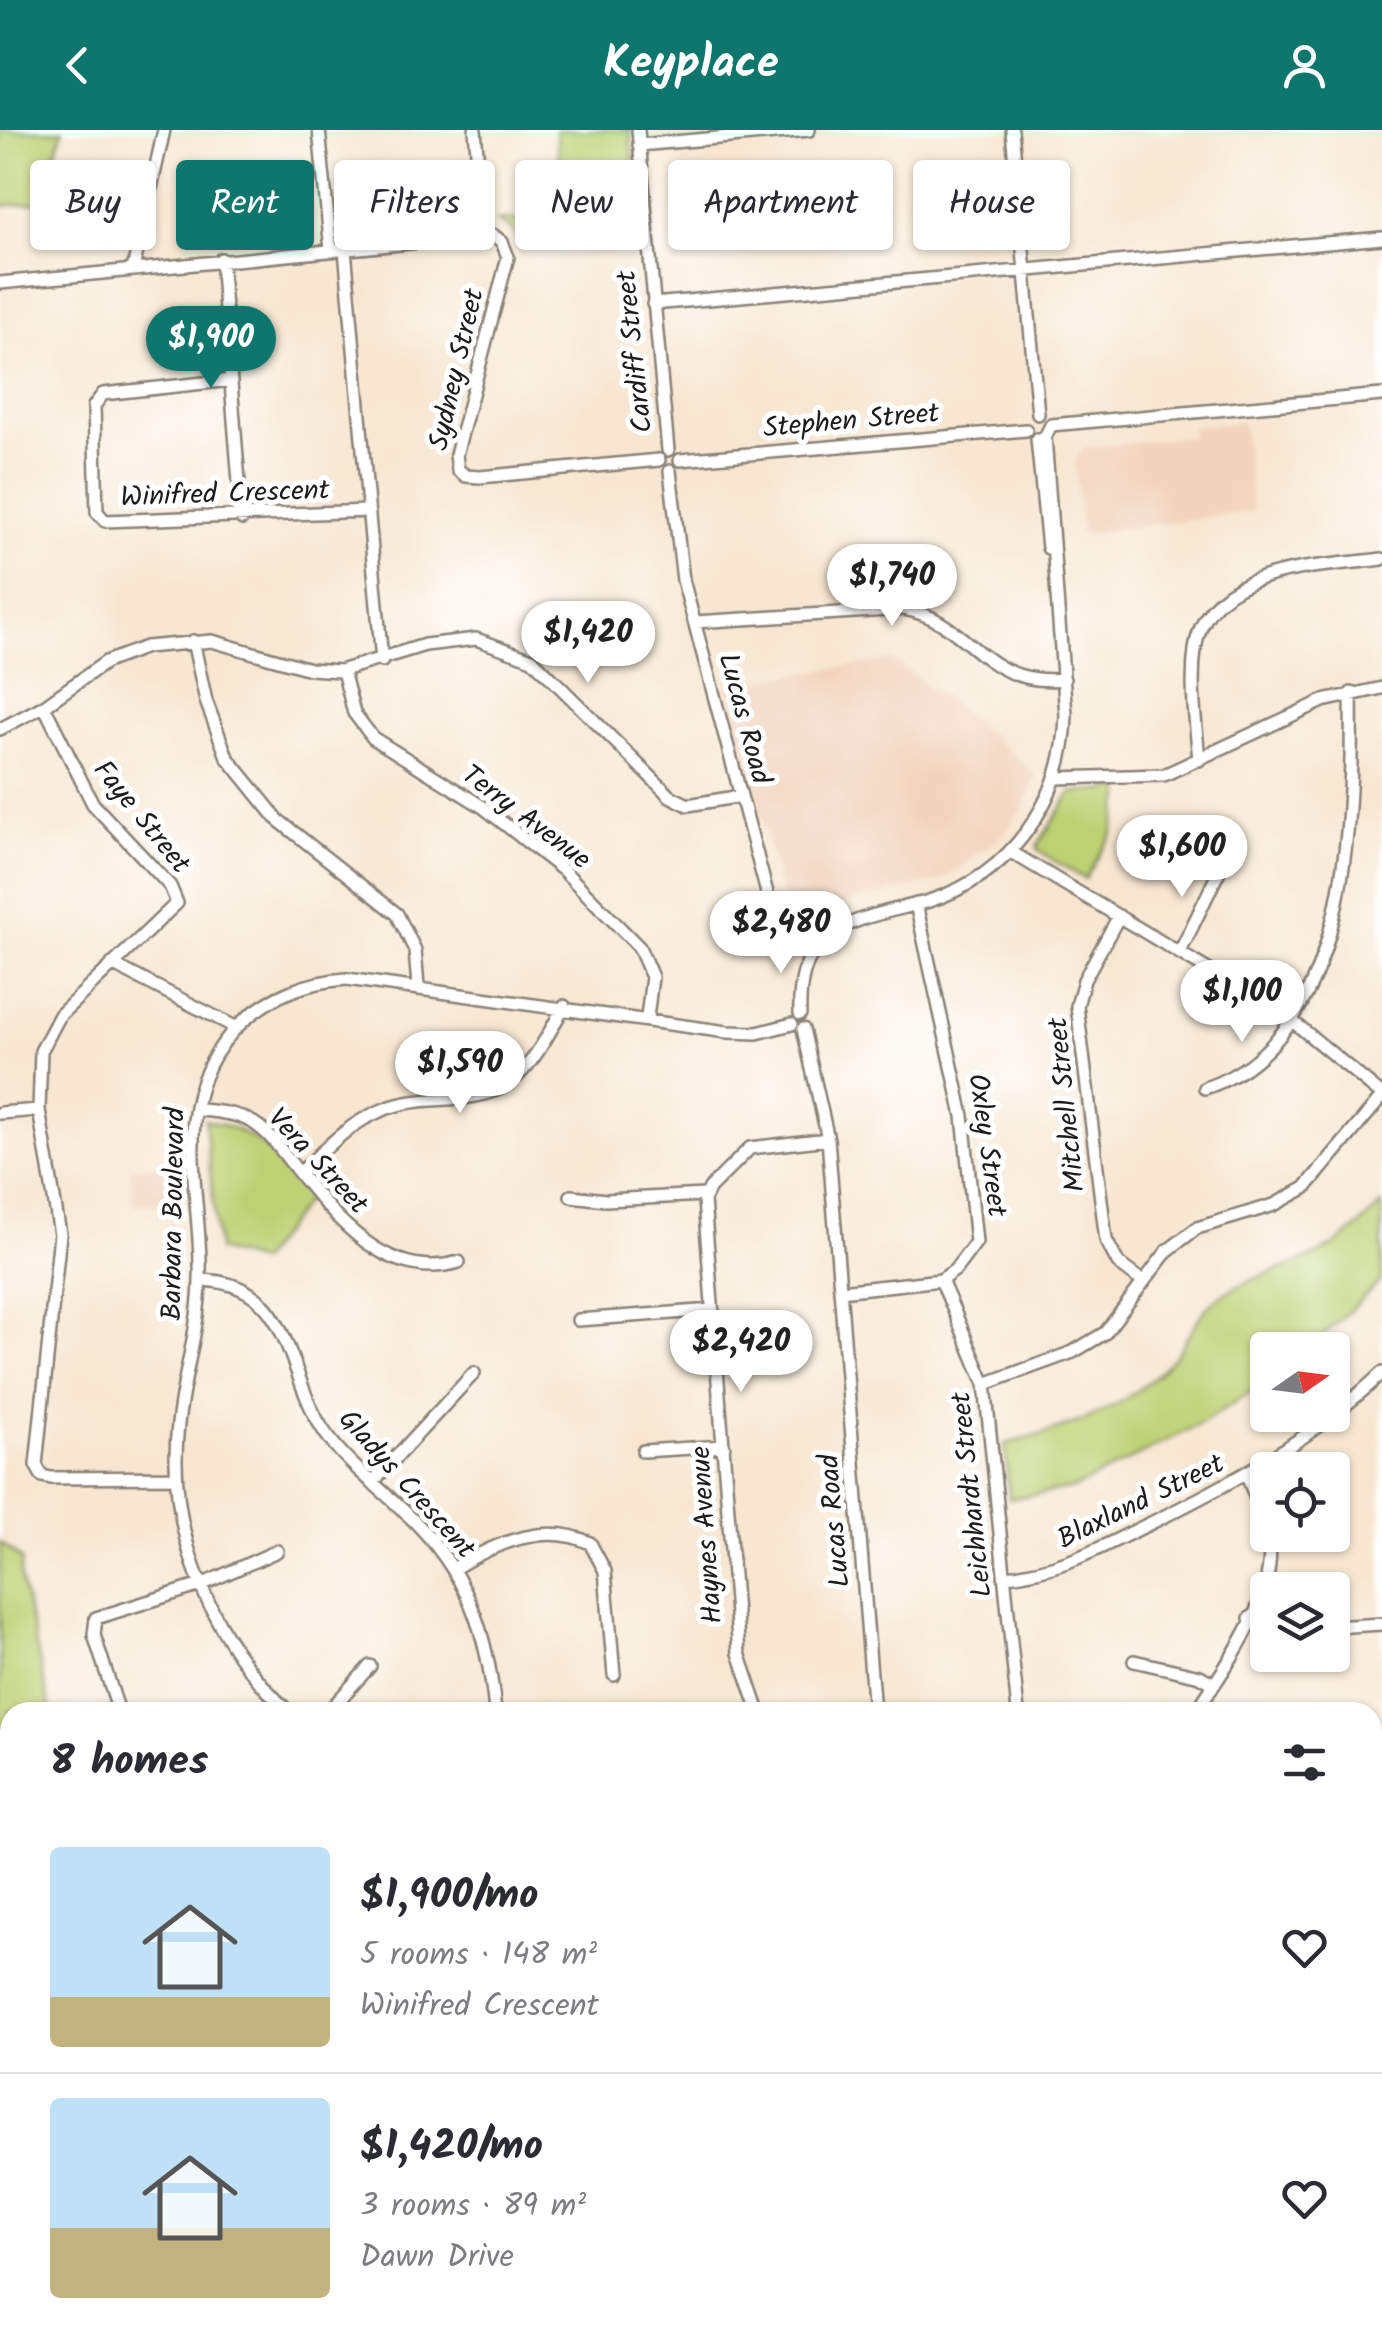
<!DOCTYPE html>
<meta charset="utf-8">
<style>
body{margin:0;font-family:Kalam,sans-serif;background:#f7f7f7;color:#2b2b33;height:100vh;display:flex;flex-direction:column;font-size:38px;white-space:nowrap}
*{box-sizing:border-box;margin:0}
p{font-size:32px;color:#7c7c81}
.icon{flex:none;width:55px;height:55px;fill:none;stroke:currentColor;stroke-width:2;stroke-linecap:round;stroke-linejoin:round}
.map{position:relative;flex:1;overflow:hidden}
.details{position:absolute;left:0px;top:1572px;width:1382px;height:642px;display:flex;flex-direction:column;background:#fff;border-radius:30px 30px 0 0;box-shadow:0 2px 8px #0004}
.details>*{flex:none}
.hud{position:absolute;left:30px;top:30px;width:1322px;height:90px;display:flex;gap:20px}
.needle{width:65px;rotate:76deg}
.tools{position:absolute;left:1250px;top:1202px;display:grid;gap:20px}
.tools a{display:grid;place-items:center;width:100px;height:100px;border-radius:10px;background:#fff;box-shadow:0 2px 8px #0004;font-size:50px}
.price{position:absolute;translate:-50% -85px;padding:0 22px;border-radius:35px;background:#fff;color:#222;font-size:32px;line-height:65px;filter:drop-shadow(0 2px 5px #0008)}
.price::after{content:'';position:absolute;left:50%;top:60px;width:30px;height:22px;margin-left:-15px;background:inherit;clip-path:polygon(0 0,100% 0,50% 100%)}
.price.on{background:#0f766e;color:#fff}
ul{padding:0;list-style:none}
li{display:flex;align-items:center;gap:30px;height:250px;padding:0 50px}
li+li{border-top:2px solid #e1e1e2}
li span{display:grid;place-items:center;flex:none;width:280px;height:200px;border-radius:10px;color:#555}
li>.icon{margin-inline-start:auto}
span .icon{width:120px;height:120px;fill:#fffc;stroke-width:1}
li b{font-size:42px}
h2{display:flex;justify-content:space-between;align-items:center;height:120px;padding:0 50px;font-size:42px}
.pill{padding:0 35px;border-radius:10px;background:#fff;box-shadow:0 2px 8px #0004;font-size:35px;line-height:90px}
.pill.on{background:#0f766e;color:#fff}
header{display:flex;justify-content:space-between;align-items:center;height:130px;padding:0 50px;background:#0f766e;color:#fff;font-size:45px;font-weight:700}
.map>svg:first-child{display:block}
</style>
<header><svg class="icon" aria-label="back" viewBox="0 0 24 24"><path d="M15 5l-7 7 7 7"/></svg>Keyplace<svg class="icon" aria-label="person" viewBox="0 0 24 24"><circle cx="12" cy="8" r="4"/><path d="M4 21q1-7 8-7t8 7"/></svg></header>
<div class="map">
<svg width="1382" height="2214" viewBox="0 0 1382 2214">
<rect width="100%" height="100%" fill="#fff"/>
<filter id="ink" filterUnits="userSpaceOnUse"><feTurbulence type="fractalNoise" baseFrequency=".01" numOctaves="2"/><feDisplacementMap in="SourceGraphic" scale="20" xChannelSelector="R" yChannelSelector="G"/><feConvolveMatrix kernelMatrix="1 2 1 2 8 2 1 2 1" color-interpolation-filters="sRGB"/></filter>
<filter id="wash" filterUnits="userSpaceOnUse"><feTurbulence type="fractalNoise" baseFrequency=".0048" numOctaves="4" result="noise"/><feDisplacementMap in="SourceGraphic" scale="40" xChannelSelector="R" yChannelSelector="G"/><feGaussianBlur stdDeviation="2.25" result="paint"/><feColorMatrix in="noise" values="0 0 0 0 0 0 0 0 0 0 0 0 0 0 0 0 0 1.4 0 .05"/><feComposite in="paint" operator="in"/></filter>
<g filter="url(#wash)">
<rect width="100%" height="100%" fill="#f7e7d2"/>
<path fill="#f2d4be" d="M1243 292 1252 381 1081 404 1075 333 1083 318 1191 306V297Z
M892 530 970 587 1036 646 1022 680 1003 705 944 750 845 772 808 792 785 776 725 554Z
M172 1035 175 1072 133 1075 130 1038Z"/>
<path fill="#bed073" stroke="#6d7648" stroke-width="2.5" d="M0 0H63L39 72 0 76Z
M556 0H630L640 106 522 117 515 102 498 91 531 88 533 107 566 104Z
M1123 658 1113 703 1085 749 1038 721 1037 716 1071 663Z
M205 990C261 1003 274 1023 309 1067L259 1132 218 1120Z
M1382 1074V1150L1308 1220H1268L1267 1251 1204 1292 1074 1358 1009 1369 1005 1314C1068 1299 1128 1279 1172 1229 1189 1210 1197 1182 1218 1168 1251 1144 1294 1139 1329 1118 1349 1107 1365 1090 1382 1074Z
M0 1412 22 1430 20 1446 51 1582H10V1998L0 1977Z
M103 2205H259V2214H106Z"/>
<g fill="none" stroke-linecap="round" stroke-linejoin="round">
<path stroke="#5bc8d2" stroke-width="2.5" d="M0 1978 10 1999"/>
</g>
</g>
<g filter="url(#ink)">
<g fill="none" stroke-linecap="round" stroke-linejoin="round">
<g stroke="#8a8277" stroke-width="16">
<path id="minor" d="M319 0 331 120
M475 0 484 104
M638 0 668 320
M1012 0 1038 284
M639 15 809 0
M345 119 382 531
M221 129 242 389
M133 139 164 0
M0 153 493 105 502 112 508 127 456 325 458 340 466 346 480 347 659 330
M653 174 1382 108
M231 250 103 264 94 276 97 382 105 391 368 381
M1051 295 1382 265
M1037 309 1048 418
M680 330 1026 300
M670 341 683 450 770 774 783 801 814 821
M695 492 904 479C970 490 982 558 1064 549
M193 511 206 571 227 627 278 690 397 784 415 820 418 856
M343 541 354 583 373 608 483 677 563 740 639 817 652 847 647 888
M44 576 93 674 170 756 177 773 60 885 41 921 39 980 60 1104 36 1335 42 1346 51 1348 176 1347
M0 599 44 576 106 532 146 517 212 511 310 539 340 541 425 515 476 509 532 529 670 666 688 675 741 666
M1199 630C1196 594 1190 557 1195 520 1206 435 1317 438 1382 429
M1056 648 1164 645 1323 571 1382 558
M1011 722 1290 889 1382 965
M1119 786 1084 850 1077 876 1106 1110 1118 1133 1143 1152
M1180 822 1221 737
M112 834 235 897
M800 884C799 855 803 826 827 807 856 785 895 781 929 771 1011 745 1064 670 1066 585L1045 307 1051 295
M803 899 828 1009 874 1582
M1205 958C1350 909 1353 688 1351 563
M196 979C213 982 233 982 248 990 269 1000 282 1022 296 1039 335 1088 388 1153 459 1132
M0 983 39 980
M300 1043C326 1018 350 992 385 979 420 965 456 974 491 962 527 950 547 907 564 876
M571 1066 606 1070 705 1065
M201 1150C296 1153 283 1243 326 1304 348 1335 381 1358 408 1385 467 1441 488 1503 495 1582
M941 1150 985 1254 1018 1582
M840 1161 941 1150 955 1140 976 1112 963 986 916 774
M578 1190 713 1180
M985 1254 1073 1222 1105 1203 1167 1121 1197 1098 1274 1075 1305 1058 1382 967
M643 1321 724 1316
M1247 1345 1268 1401
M372 1353 474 1243
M455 1438C494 1414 545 1391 590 1413L605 1441 614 1545
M1005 1446C1062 1441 1099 1418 1149 1394 1234 1352 1313 1309 1382 1243
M1250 1488 1268 1494
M1332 1497 1382 1494
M1134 1531 1200 1546 1214 1554
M119 1582 94 1505 96 1488 201 1455 277 1421
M289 1582C210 1510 166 1401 178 1294 183 1246 199 1200 200 1151 202 1098 189 1044 194 991 202 909 266 854 347 849L727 902 757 903 792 894
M328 1582 370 1536
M759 1582 739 1523 704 1070 710 1058 750 1018 828 1009
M1196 1582C1227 1534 1280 1465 1268 1405
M1372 1619 1382 1618
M1372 1746H1382
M1372 1872H1382
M1372 2011 1382 2031
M331 2205 332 2214
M479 2205 480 2214
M628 2205 629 2214
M779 2205V2214
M927 2205 928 2214
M1241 2205 1247 2214
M667 2214 673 2205"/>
</g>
<use href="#minor" stroke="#fff" stroke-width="11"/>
<g stroke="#1c1c1c" stroke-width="6">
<path id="rail" d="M0 2208 2 2214"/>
</g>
<use href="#rail" stroke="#fff" stroke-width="2.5" stroke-dasharray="8" stroke-linecap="butt"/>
</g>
</g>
<g text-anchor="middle" stroke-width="10" stroke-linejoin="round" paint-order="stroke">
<g font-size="28" fill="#1c1c1c" stroke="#fff">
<text transform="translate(633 222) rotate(-96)" y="10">Cardiff Street</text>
<text transform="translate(455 239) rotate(-77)" y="10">Sydney Street</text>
<text transform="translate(851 289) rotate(-5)" y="10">Stephen Street</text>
<text transform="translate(225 362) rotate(-2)" y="10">Winifred Crescent</text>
<text transform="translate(746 588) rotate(75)" y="10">Lucas Road</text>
<text transform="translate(143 686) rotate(51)" y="10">Faye Street</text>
<text transform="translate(527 686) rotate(37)" y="10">Terry Avenue</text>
<text transform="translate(1065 975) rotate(-96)" y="10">Mitchell Street</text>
<text transform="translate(989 1015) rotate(82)" y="10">Oxley Street</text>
<text transform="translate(319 1030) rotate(47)" y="10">Vera Street</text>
<text transform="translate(172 1084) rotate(-89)" y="10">Barbara Boulevard</text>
<text transform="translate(408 1353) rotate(48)" y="10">Gladys Crescent</text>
<text transform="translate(970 1365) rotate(-96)" y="10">Leichhardt Street</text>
<text transform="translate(1140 1370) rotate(-26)" y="10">Blaxland Street</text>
<text transform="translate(833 1391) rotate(-95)" y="10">Lucas Road</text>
<text transform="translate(705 1405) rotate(-94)" y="10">Haynes Avenue</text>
</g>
</g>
</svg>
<div class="tools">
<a><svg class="needle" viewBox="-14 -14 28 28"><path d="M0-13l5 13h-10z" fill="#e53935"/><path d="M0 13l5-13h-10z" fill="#7c7c81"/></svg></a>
<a><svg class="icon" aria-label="locate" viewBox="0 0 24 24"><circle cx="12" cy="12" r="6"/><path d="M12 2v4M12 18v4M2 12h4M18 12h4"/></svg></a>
<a><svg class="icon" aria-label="layers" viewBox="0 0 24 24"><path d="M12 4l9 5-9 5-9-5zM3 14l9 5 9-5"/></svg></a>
</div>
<b class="price on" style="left:211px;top:261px">$1,900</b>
<b class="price" style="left:892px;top:499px">$1,740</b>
<b class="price" style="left:588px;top:556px">$1,420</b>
<b class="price" style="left:1182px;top:770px">$1,600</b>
<b class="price" style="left:781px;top:846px">$2,480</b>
<b class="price" style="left:1242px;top:915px">$1,100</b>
<b class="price" style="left:460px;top:986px">$1,590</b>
<b class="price" style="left:741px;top:1265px">$2,420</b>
<div class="hud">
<a class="pill">Buy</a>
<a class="pill on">Rent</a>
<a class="pill">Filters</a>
<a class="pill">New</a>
<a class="pill">Apartment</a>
<a class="pill">House</a>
</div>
<section class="details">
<h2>8 homes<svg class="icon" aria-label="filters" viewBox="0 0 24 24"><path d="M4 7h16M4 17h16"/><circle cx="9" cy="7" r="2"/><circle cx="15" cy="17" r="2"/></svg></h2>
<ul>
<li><span style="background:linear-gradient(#bfe0f5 75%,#c2b280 0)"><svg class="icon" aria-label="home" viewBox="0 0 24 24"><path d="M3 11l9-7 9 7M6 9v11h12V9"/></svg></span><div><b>$1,900/mo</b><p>5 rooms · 148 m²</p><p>Winifred Crescent</p></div><svg class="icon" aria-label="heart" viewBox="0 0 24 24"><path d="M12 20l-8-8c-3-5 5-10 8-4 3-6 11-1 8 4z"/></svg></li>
<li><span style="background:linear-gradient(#bfe0f5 65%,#c2b280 0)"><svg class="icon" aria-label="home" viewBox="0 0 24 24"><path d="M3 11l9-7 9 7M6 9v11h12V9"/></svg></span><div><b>$1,420/mo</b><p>3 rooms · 89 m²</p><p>Dawn Drive</p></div><svg class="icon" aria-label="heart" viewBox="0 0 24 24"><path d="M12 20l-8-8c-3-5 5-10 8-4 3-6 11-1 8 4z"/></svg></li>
</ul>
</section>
</div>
